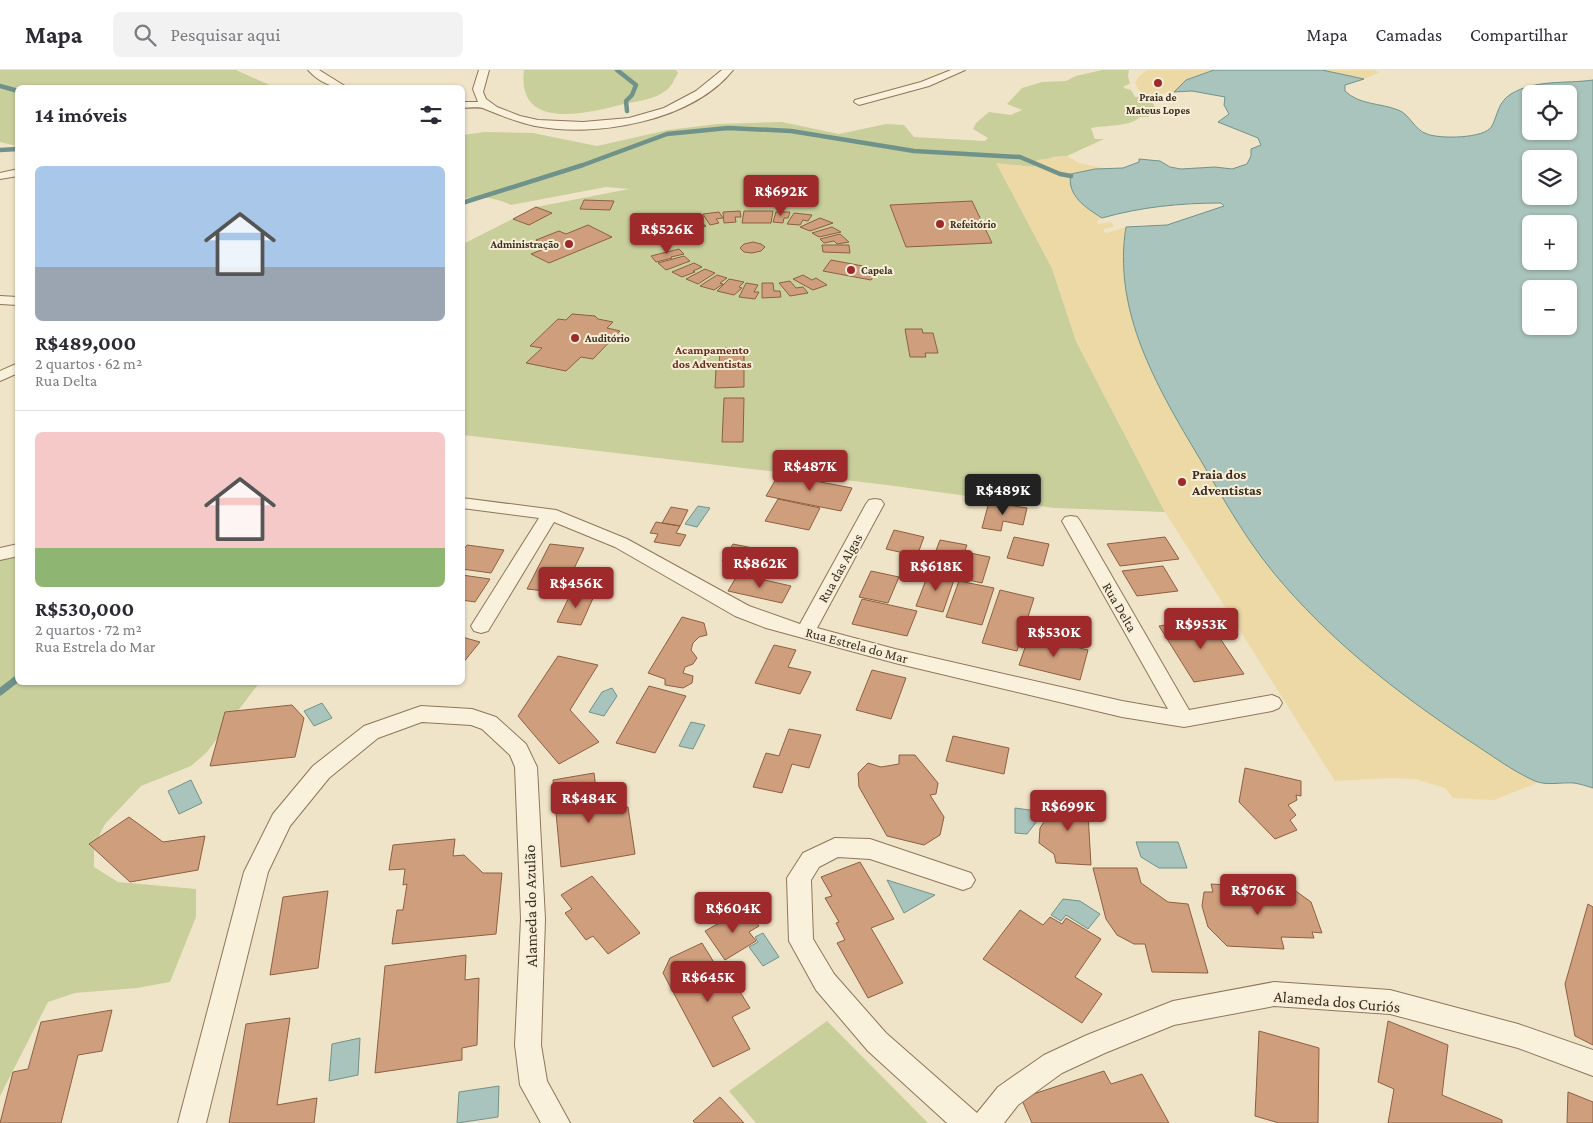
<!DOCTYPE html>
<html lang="pt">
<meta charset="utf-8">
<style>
body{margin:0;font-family:"Crimson Pro",serif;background:#f2f2f3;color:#2b2b33;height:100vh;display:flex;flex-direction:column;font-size:19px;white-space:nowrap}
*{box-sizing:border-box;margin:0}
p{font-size:16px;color:#7c7c81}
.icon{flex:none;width:28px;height:28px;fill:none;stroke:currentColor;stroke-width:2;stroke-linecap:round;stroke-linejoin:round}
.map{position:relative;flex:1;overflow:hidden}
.details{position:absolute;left:15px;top:15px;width:450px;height:600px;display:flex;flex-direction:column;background:#fff;border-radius:8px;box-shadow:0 1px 4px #0004}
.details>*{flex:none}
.controls{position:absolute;left:1522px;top:15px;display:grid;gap:10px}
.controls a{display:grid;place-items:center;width:55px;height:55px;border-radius:8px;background:#fff;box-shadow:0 1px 4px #0004;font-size:25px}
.price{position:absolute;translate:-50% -42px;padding:0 11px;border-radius:5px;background:#9e2a2b;color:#fff;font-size:16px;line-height:32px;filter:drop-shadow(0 1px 2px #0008)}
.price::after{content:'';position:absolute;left:50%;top:30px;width:15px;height:11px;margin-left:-8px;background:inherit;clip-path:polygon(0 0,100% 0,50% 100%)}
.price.selected{background:#222;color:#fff}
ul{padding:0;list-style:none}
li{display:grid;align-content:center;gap:10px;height:265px;padding:0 20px}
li+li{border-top:1px solid #e1e1e2}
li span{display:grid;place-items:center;height:155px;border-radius:8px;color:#555}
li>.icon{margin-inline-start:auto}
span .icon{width:90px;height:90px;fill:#fffc;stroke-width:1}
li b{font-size:21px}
h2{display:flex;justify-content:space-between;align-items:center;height:60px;padding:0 20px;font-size:21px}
header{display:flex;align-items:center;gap:30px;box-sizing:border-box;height:70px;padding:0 25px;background:#fff;border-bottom:1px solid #e1e1e2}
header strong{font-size:24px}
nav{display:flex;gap:28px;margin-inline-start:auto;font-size:18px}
.search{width:350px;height:45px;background:#f2f2f3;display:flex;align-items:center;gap:12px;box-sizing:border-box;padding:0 18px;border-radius:8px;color:#7c7c81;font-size:19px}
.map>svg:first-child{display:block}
</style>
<header>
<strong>Mapa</strong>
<div class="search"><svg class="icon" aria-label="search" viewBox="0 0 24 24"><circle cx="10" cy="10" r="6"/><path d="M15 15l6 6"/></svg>Pesquisar aqui</div>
<nav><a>Mapa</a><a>Camadas</a><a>Compartilhar</a></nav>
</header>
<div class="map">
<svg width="1593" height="1053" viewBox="0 0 1593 1053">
<rect width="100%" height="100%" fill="#f0e4c8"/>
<path fill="#c9cf9b" d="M0 0H236L274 17 18 18 17 76 0 72Z
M524 0H676L678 3C674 10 671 18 664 22 652 30 638 31 624 34 589 43 516 62 524 0Z
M1102 0H1129L1128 6 1130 14 1124 16V18L1131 20 1135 27 1147 26 1154 35 1155 42 1148 47H1140C1130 57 1105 55 1091 58L1095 69H1104L1067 86 1053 87 1034 97 997 94 1052 198 1076 271 1165 442 1054 438 887 415 463 365V174L536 137 629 119 606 117 511 135C498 128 477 125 463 129L462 65 485 62 533 63 597 76 668 60 717 54 782 52 839 64 886 54 904 55 914 67 985 71 988 68 973 59 976 53 989 42 1011 45 1022 40 1007 34 1022 18 1042 12 1066 11 1076 6Z
M17 482 18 612 259 613 207 682 191 696 141 716 105 754 94 776V797L118 812 196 819V847L170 912 137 918 75 923 48 932 0 1026V487Z
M827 951 928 1053H756L729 1021Z"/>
<path fill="#ecd9a5" d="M1147 0H1214L1186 10 1174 22 1147 26 1139 20 1135 13 1139 6Z
M1322 0H1373L1380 2 1364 9Z
M1067 86 1079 93 1104 98 1071 104C1066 123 1087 139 1102 148L1097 151 1098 154 1112 152 1114 157 1104 159V162L1107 163 1126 157C1114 233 1149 304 1187 367 1214 412 1239 460 1272 501 1289 523 1309 542 1330 561 1393 621 1463 668 1537 713L1494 730 1453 728 1445 718 1415 709 1391 708 1335 711 1165 442 1076 271 1052 198 996 93 1034 97 1037 90Z"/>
<path fill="#a9c4bc" stroke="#6f938a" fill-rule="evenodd" d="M1214 0H1322L1364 9 1345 15V21C1359 35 1381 33 1398 40 1410 44 1414 60 1427 64 1439 69 1485 69 1492 56 1498 44 1498 32 1511 24 1536 9 1566 14 1593 10V718C1587 716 1580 714 1574 713 1562 712 1546 716 1535 711 1512 701 1490 684 1468 670 1397 623 1328 569 1273 502 1241 463 1217 417 1191 374 1152 308 1113 236 1126 157L1167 155 1224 136 1221 133C1180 133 1141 137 1102 148 1086 138 1066 125 1071 104L1095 99 1123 98 1139 92V89L1160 91 1170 97 1181 99 1215 97 1232 99 1247 94 1251 86V79L1261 75 1258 68 1218 52 1229 44 1224 35 1225 27 1192 21 1174 22 1186 10ZM1531 24H1569V61H1531ZM1531 89H1569V126H1531ZM1531 154H1569V191H1531ZM1531 219H1569V256H1531Z
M698 436 710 438 697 457 685 454Z
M612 618 617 626 604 646 589 642 602 622Z
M322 633 332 648 314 656 304 641Z
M691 652 705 655 693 679 679 676Z
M191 710 202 733 179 744 168 721Z
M1015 738 1044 742 1027 764 1015 763Z
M1136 772H1178L1187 798H1159L1141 787Z
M887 810 935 825 904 843Z
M1063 829 1080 831 1100 844 1088 859 1066 845 1061 851 1051 845Z
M763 863 779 887 763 896 749 877 758 872 755 867Z
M360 968 358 1005 329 1011 332 974Z
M499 1016 498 1047 457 1053 459 1022Z"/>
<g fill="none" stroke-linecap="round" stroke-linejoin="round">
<path stroke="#6f938a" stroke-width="4.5" d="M617 0 636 15 632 25 626 31 627 41
M0 16 18 21
M0 80 18 79
M462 133 583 95 667 64 728 58 791 61 914 81 1020 87 1060 104 1071 106"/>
<path stroke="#6f938a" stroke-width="7" d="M0 622 18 608"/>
</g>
<path fill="#cf9f7d" stroke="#8d5f41" d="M584 130 614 131 610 140 580 139Z
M972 131 992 173 906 177 890 135Z
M536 137 552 143 529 155 513 149Z
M740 141 741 147H735L736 152 724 153 723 142Z
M744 141H773L771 153H742Z
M719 142 723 148 716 149 719 153 710 155 703 144Z
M776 142H790L788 148H784L783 153 773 152Z
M794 143 812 145 808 151 803 150 800 155 787 154Z
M696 145 702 149 698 150 706 156 695 159 680 149Z
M820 148 833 153 810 161 800 157Z
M672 152 693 158 672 171 651 164Z
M588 155 612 167 549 193 531 184 549 177 536 170 559 161 566 164Z
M832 157 841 162 819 167 812 163Z
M840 164 849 172 837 174 834 171 824 173 820 169Z
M753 172 761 174 765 177 761 181 752 183 744 182 740 178 744 174Z
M822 175H849L850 183 823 182Z
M679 179 684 184 671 187 672 188 656 192 651 186Z
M684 186 690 191 666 200 658 193Z
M831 190 879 199 871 210 823 201Z
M694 193 702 197 693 201 695 202 682 207 672 202Z
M705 199 715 203 698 214 686 209Z
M717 205 727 208 720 213 723 214 714 220 700 216Z
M803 205 812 210 816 208 827 215 813 220 793 209Z
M729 209 744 212 739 217 742 218 734 225 717 221Z
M790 211 796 218 803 217 808 223 790 226 779 213Z
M746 213 758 215 754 222H759L755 229 739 227Z
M762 213H773L774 221H780L781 227 762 228Z
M572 244 595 246 598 249 613 252 607 258 620 261 593 289 581 287 566 301 526 293 542 278 530 276 558 249 566 250Z
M905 259H922L923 263H933L938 283H925L926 287H910Z
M720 278H744V298H719Z
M716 298H744V317L715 318Z
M724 328H744L743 372H722Z
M779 404 852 418 841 441 766 426Z
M778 429 820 438 809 460 765 451Z
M989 432 1027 438 1023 455 1003 451 1001 461 982 458Z
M671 437 688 440 680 456 662 453Z
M656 452 680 456 676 463 686 465 680 476 654 472 658 464 650 463Z
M894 460 924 467 917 486 886 479Z
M1014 467 1049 474 1043 496 1007 488Z
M1165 467 1179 489 1120 496 1107 474Z
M940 470 967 475 956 504 929 499Z
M550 474 584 478 562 523 527 519Z
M733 474 792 486 783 504 722 491Z
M467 475 504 480 491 503 462 499V482Z
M970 483 990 487 982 513 960 508Z
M1163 496 1178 521 1137 526 1122 501Z
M871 501 899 507 888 533 859 527Z
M929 502 955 507 943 542 916 536Z
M738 504 791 516 782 533 728 521Z
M462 505 490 509 475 532 462 530Z
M959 511 994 518 982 555 946 547Z
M1000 520 1034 528 1017 581 982 573Z
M571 523 594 526 581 555 557 552Z
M862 529 917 541 907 566 852 554Z
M682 547 704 553 707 565 699 567 693 573 691 580 697 588 693 594 685 597 683 603 693 606 692 613 683 618 665 615V609L648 603Z
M1207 549 1244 604 1194 612 1159 556Z
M1029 566 1088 580 1080 610 1019 595Z
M462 567 480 572 462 594Z
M774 575 796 580 788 597 811 602 800 624 755 613Z
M558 586 598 595 570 640 599 672 559 694 518 646Z
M872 600 906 608 891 649 856 640Z
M649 616 686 626 655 683 616 673Z
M292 635 304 648 295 687 210 696 225 642Z
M789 659 821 665 809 698 792 694 782 723 753 717 766 683 779 686Z
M953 666 1009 678 1004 704 946 691Z
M899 685H915L938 713 936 724 930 725 944 747 940 765 924 775 887 766 859 717 858 703 868 693 881 697 899 694Z
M1245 698 1301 711V726L1296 725 1297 730 1288 735 1296 745 1290 750 1297 760 1275 769 1239 732Z
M594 703 599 741 628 737 635 784 561 797 553 710Z
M1060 723 1087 727 1091 795 1056 793 1054 784 1039 773 1040 758 1047 747H1058Z
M129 747 163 772 205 766 198 800 130 812 89 774Z
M455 769 453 786 464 785 483 803H502L496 864 392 874 397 840H403L407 814 403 815 405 799 389 800 393 775Z
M860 792 894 849 871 858 903 913 868 928 837 873 845 870 836 853 839 852 825 828 832 826 821 807Z
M1093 798H1137L1141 813 1168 832 1188 834 1208 903 1152 902 1145 874H1134L1117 865 1106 849Z
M592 806 640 863 608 884 593 866 586 870 565 843 572 839 561 825Z
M1211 814 1293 819 1311 832 1322 863 1312 862 1314 868 1281 867 1284 879 1227 876 1208 857 1202 836 1204 822H1213Z
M328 821 318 898 270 905 283 827Z
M1588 834 1593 837V975L1575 966 1565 914Z
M746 838 759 856 749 862 756 871 725 890 705 861Z
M1020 840 1043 855 1050 847 1062 854 1066 848 1101 869 1075 907 1102 924 1082 953 983 889Z
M702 873 718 899 724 896 750 938 732 947 750 979 713 997 663 903 670 888Z
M466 885 465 910 479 908 477 975 462 978V990L375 1003 385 896Z
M112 940 102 981 78 985 61 1053H0L13 1002 28 999 41 952Z
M290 948 277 1035 317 1028 314 1053H229L246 954Z
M1388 951 1448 975 1442 1025 1502 1050V1053H1388L1394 1019 1378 1012Z
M1259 961 1319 978 1318 1053H1279L1255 1046Z
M1104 1001 1111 1014 1142 1004 1169 1053H1032L1021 1028Z
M1568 1022 1593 1032V1053H1567Z
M720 1027 744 1053H695L693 1051Z"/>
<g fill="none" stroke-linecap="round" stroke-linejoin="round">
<g stroke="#8d765c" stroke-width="2">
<path id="minor" d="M308 0H319L348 18C332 18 319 12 308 0Z
M479 0H489L483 22 486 29 497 37 520 46 538 50 583 52 629 48 664 38 696 21 722 0H733C692 51 597 68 535 56 517 52 502 46 485 39 479 36 469 38 462 38V32H478L473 19Z
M951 0H965L929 16 859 35 854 32 855 30 921 12Z
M18 99V106L0 109V103Z
M0 226 18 227V235L0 234Z
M18 293V303L0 311V301Z
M462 428 556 440 627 469 749 536 800 554 866 434 869 430 875 429 881 430 884 434 817 558 895 579 1122 631 1168 639 1062 451 1065 447 1071 446 1077 447 1080 451 1189 640 1272 625 1279 628 1282 633 1279 638 1272 641 1184 657 1122 647 895 593 766 558 735 546 615 477 554 452 488 561 481 563 474 561 471 556 539 448 462 438Z
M18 474V486L0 490V478Z
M421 636 472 639 496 647 526 674 537 697 545 849 541 975 547 1011 570 1053H541L520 1015 515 975 521 849 515 697 510 685 482 659 471 655 422 652 378 668 329 708 290 756 268 802 206 1053H178L244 802 273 744 313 696 364 656Z
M835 768 870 769 971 803 975 810 971 817 963 820 870 789 838 787 819 797 811 810 813 869 834 904 886 963 977 1043 998 1017 1044 985 1087 965 1173 931 1274 912 1390 920 1518 954 1593 980V1006L1518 978 1390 944 1274 936 1174 955 1105 983 1062 1003 1018 1035 1004 1053H947L868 981 816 920 789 871 787 808 803 783Z"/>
</g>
<use href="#minor" fill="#faf1dc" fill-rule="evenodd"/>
</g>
<g fill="#9e2a2b" stroke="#f7eed8" stroke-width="2">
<circle cx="1158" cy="13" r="5"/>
<circle cx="940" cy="154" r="5"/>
<circle cx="569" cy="174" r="5"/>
<circle cx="851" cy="200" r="5"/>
<circle cx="575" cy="268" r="5"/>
<circle cx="1182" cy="412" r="5"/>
</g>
<g text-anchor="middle" stroke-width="4" stroke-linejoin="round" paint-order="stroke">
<g font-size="11" font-weight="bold" fill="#3d2e20" stroke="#f7eed8" text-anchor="start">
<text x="1158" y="31" text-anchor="middle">Praia de<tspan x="1158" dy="13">Mateus Lopes</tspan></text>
<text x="950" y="158">Refeitório</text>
<text x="559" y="178" text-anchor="end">Administração</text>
<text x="861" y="204">Capela</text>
<text x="585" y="272">Auditório</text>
</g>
<g font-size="12" font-weight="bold" fill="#6b2e1e" stroke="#f7eed8">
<text x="712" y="284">Acampamento<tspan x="712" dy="14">dos Adventistas</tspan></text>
</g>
<g font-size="14" font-weight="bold" fill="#3d2e20" stroke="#f7eed8" text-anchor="start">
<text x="1192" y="409">Praia dos<tspan x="1192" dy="16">Adventistas</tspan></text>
</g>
<g font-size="14" fill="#3d2e20" stroke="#f7eed8">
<text transform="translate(840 498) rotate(-61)" y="5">Rua das Algas</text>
<text transform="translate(1120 537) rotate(60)" y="5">Rua Delta</text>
<text transform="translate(857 575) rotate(15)" y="5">Rua Estrela do Mar</text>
</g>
<g font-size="16" fill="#3d2e20" stroke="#f7eed8">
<text transform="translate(530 836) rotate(-91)" y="6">Alameda do Azulão</text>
<text transform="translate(1337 931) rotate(5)" y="6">Alameda dos Curiós</text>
</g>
</g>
</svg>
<div class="controls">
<a><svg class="icon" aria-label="locate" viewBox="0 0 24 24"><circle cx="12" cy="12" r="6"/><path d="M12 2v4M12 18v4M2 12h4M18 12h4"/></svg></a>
<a><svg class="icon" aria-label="layers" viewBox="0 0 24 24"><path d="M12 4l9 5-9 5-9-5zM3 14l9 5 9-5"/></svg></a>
<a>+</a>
<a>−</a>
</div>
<b class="price" style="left:781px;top:147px">R$692K</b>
<b class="price" style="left:667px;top:185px">R$526K</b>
<b class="price" style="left:810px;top:422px">R$487K</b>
<b class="price selected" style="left:1003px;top:446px">R$489K</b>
<b class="price" style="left:760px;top:519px">R$862K</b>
<b class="price" style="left:936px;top:522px">R$618K</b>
<b class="price" style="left:576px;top:539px">R$456K</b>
<b class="price" style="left:1201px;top:580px">R$953K</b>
<b class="price" style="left:1054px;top:588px">R$530K</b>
<b class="price" style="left:589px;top:754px">R$484K</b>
<b class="price" style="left:1068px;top:762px">R$699K</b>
<b class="price" style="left:1258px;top:846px">R$706K</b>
<b class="price" style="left:733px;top:864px">R$604K</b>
<b class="price" style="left:708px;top:933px">R$645K</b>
<section class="details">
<h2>14 imóveis<svg class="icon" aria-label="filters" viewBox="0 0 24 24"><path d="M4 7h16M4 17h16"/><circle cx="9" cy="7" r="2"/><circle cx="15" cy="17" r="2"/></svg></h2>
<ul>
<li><span style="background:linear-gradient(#a9c7e8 65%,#9aa5b1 0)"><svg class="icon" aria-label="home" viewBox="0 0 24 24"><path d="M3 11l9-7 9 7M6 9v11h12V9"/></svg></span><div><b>R$489,000</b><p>2 quartos · 62 m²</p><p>Rua Delta</p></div></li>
<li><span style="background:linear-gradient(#f6c9c9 75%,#8fb573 0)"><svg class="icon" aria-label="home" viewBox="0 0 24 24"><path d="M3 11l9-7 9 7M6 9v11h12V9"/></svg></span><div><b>R$530,000</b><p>2 quartos · 72 m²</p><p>Rua Estrela do Mar</p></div></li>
</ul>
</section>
</div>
